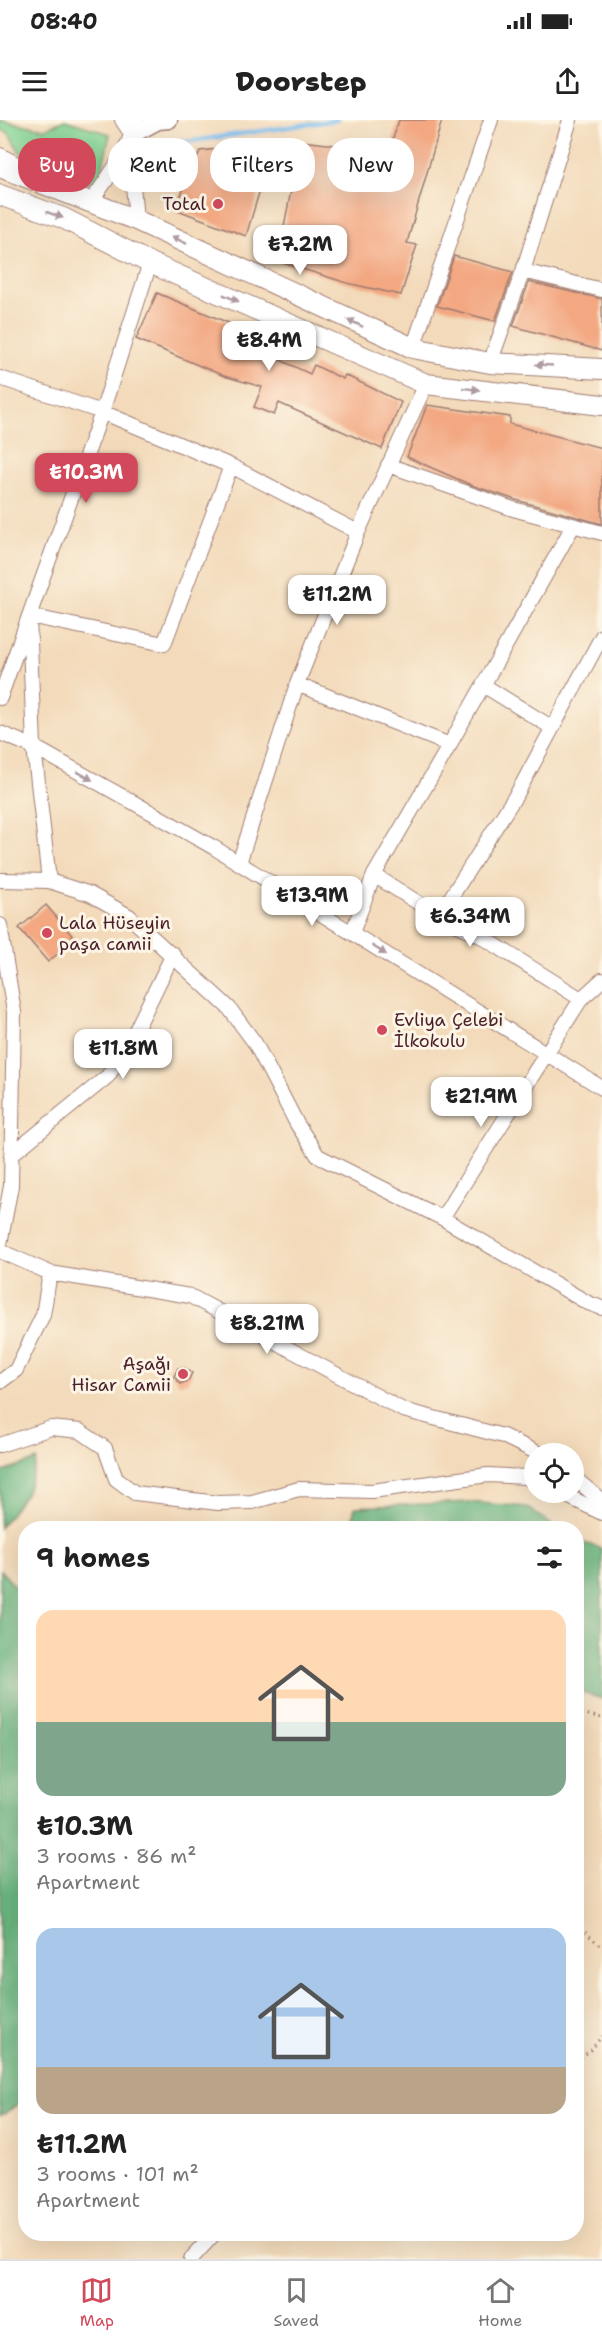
<!DOCTYPE html>
<meta charset="utf-8">
<style>
body{margin:0;font-family:"Shantell Sans",sans-serif;background:#f6f6f6;color:#222;height:100vh;display:flex;flex-direction:column;font-size:22px;white-space:nowrap}
*{box-sizing:border-box;margin:0}
p{font-size:20px;color:#767676}
.icon{flex:none;width:33px;height:33px;fill:none;stroke:currentColor;stroke-width:2;stroke-linecap:round;stroke-linejoin:round}
.map{position:relative;flex:1;overflow:hidden}
.details{position:absolute;left:18px;top:1401px;width:566px;height:720px;display:flex;flex-direction:column;background:#fff;border-radius:24px;box-shadow:0 6px 24px #0002}
.details>*{flex:none}
.guide{position:absolute;left:18px;top:18px;width:567px;height:54px;display:flex;gap:12px}
.buttons{position:absolute;left:524px;top:1323px;display:grid;gap:12px}
.buttons a{display:grid;place-items:center;width:60px;height:60px;border-radius:50%;background:#fff;box-shadow:0 6px 24px #0002;font-size:30px}
.price{position:absolute;translate:-50% -51px;padding:0 14px;border-radius:12px;background:#fff;color:#222;font-size:20px;line-height:39px;filter:drop-shadow(0 2px 3px #0008)}
.price::after{content:'';position:absolute;left:50%;top:36px;width:18px;height:14px;margin-left:-9px;background:inherit;clip-path:polygon(0 0,100% 0,50% 100%)}
.price.selected{background:#d1495b;color:#fff}
ul{padding:0;list-style:none}
li{display:grid;align-content:center;gap:12px;height:318px;padding:0 18px}
li span{display:grid;place-items:center;height:186px;border-radius:18px;color:#555}
li>.icon{margin-inline-start:auto}
span .icon{width:108px;height:108px;fill:#fffc;stroke-width:1}
li b{font-size:26px}
h2{display:flex;justify-content:space-between;align-items:center;height:72px;padding:0 18px;font-size:26px}
.chip{padding:0 21px;border-radius:24px;background:#fff;box-shadow:0 6px 24px #0002;font-size:21px;line-height:54px}
.chip.selected{background:#d1495b;color:#fff}
.status{display:flex;justify-content:space-between;align-items:center;height:42px;padding:0 30px;background:#fff;direction:ltr}
.status svg{height:16px;fill:currentColor}
header{display:flex;justify-content:space-between;align-items:center;height:78px;padding:0 18px;background:#fff;font-size:27px;font-weight:800}
.tab-bar{display:flex;justify-content:space-around;align-items:center;height:84px;border-top:2px solid #e0e0e0;background:#fff;font-size:16px;color:#767676}
.tab-bar a{display:grid;justify-items:center;gap:3px}
.tab-bar .selected{color:#d1495b}
.map>svg:first-child{display:block}
</style>
<div class="status"><b>08:40</b><svg viewBox="0 0 49 12"><path d="M0 12V9h3v3zM5 12V6h3v6zM10 12V3h3v9zM15 12V0h3v12zM26 1h20v11H26zM47 4h2v5h-2z"/></svg></div>
<header><svg class="icon" aria-label="menu" viewBox="0 0 24 24"><path d="M4 6h16M4 12h16M4 18h16"/></svg>Doorstep<svg class="icon" aria-label="share" viewBox="0 0 24 24"><path d="M12 15V3M7 8l5-5 5 5M5 13v7h14v-7"/></svg></header>
<div class="map">
<svg width="602" height="2139" viewBox="0 0 602 2139">
<rect width="100%" height="100%" fill="#fcf5e5"/>
<filter id="ink" filterUnits="userSpaceOnUse"><feTurbulence type="fractalNoise" baseFrequency=".0167" numOctaves="2"/><feDisplacementMap in="SourceGraphic" scale="12" xChannelSelector="R" yChannelSelector="G"/><feConvolveMatrix kernelMatrix="1 2 1 2 8 2 1 2 1" color-interpolation-filters="sRGB"/></filter>
<filter id="wash" filterUnits="userSpaceOnUse"><feTurbulence type="fractalNoise" baseFrequency=".008" numOctaves="4" result="noise"/><feDisplacementMap in="SourceGraphic" scale="24" xChannelSelector="R" yChannelSelector="G"/><feGaussianBlur stdDeviation="1.35" result="paint"/><feColorMatrix in="noise" values="0 0 0 0 0 0 0 0 0 0 0 0 0 0 0 0 0 1.4 0 .05"/><feComposite in="paint" operator="in"/></filter>
<g filter="url(#wash)">
<rect width="100%" height="100%" fill="#f3daba"/>
<path fill="#80d293" stroke="#65785f" stroke-width="1.5" d="M0 0 45 9 65 0 110 14 98 67 24 39 8 12 0 10Z"/>
<path fill="#68b47d" stroke="#596a54" stroke-width="1.5" d="M37 1340 27 1372 0 1408V1353Z
M470 1382 527 1387 556 1408H350L355 1387Z
M576 1420 602 1429V1579L576 1571Z
M0 1450 26 1478V1956L19 1984 0 1996Z"/>
<g fill="none" stroke-linecap="round" stroke-linejoin="round">
<path stroke="#7abef0" stroke-width="4.5" d="M151 27 337 0"/>
</g>
<g id="blocks">
<path fill="#f3a882" d="M399 0H442L407 123 417 125 401 175 347 163 277 141 301 21 389 31Z
M274 23 246 116 175 89 200 31Z
M454 136 513 152 495 201 437 186Z
M529 162 602 179V231L513 206Z
M157 173 243 209 242 212 277 230 274 237 310 254 314 245 343 259 345 255 401 282 382 329 279 283 274 295 254 287 262 267 224 256 136 219Z
M427 285 510 297V304L602 328V404L516 380 471 365 407 337Z
M46 785 75 819 48 842 19 808Z
M178 1248H185L192 1253 188 1261 180 1264 174 1256Z"/>
</g>
</g>
<g filter="url(#ink)">
<use href="#blocks" fill-opacity="0" stroke="#9e7c72" stroke-width="1.5"/>
<g fill="none" stroke-linecap="round" stroke-linejoin="round">
<g stroke="#9e7c72" stroke-width="16">
<path id="minor" d="M122 0 132 15V53L136 100
M0 35 24 48
M84 80 90 83C109 57 128 31 136 0
M523 151 602 170
M413 228 491 0
M490 243 523 151 570 0
M0 258 102 292 231 346 358 412
M388 345 513 389 602 413
M297 564 450 625
M483 565 551 607
M0 578 29 496 164 524 231 346
M0 613 34 627 213 727 602 968
M239 743 297 564 358 412 426 264
M374 755 439 796 481 816 581 879
M0 760 49 761 90 774 129 796 229 888 255 923 297 1004 318 1036 442 1098 588 1183 602 1188
M49 761 34 627 29 496 102 292 150 143
M439 796 518 672 602 516
M0 805 14 892 11 1066 0 1124
M352 813 374 755 441 640 573 406
M11 1035 108 956 134 914 173 834
M442 1098 581 879 602 860
M0 1131 50 1153 190 1176 403 1290 503 1316 540 1334
M0 1262 16 1250 43 1195 50 1153
M0 1325 51 1308 80 1311 105 1328 116 1359 135 1373 218 1383 252 1382 299 1369 372 1371 488 1355 526 1357 534 1361
M573 1357 602 1381
M559 1372 602 1393
M191 2139 214 2114"/>
</g>
<g stroke="#9e7c72" stroke-width="19">
<path id="tertiary" d="M132 15 158 1 169 0"/>
</g>
<g stroke="#9e7c72" stroke-width="22">
<path id="secondary" d="M0 47 136 100 413 228 490 243 602 249
M0 75 63 98 150 143 426 264 602 285"/>
</g>
<path stroke="#9e7c72" stroke-width="3" stroke-dasharray="1.5 4.5" stroke-linecap="butt" d="M576 1592 602 1598
M576 1804 602 1827
M576 1941 591 1930 602 1916"/>
<use href="#minor" stroke="#fff" stroke-width="14"/>
<use href="#tertiary" stroke="#fff" stroke-width="16"/>
<use href="#secondary" stroke="#fff" stroke-width="20"/>
</g>
<defs><path id="oneway-solid" d="M-6-.8H1V-3.2L6.5 0L1 3.2V.8H-6Z" transform="scale(1.5)"/></defs>
<g fill="#ae9aa0">
<use href="#oneway-solid" transform="translate(55 95) rotate(20)"/>
<use href="#oneway-solid" transform="translate(179 120) rotate(-154)"/>
<use href="#oneway-solid" transform="translate(231 178) rotate(24)"/>
<use href="#oneway-solid" transform="translate(355 203) rotate(-155)"/>
<use href="#oneway-solid" transform="translate(544 245) rotate(-177)"/>
<use href="#oneway-solid" transform="translate(471 269) rotate(7)"/>
<use href="#oneway-solid" transform="translate(85 656) rotate(29)"/>
<use href="#oneway-solid" transform="translate(379 830) rotate(32)"/>
</g>
</g>
<g fill="#d1495b" stroke="#fcf5e5" stroke-width="2">
<circle cx="218" cy="84" r="6"/>
<circle cx="47" cy="813" r="6"/>
<circle cx="382" cy="910" r="6"/>
<circle cx="183" cy="1254" r="6"/>
</g>
<g text-anchor="middle" stroke-width="6" stroke-linejoin="round" paint-order="stroke">
<g font-size="18" fill="#4a1f2b" stroke="#fcf5e5" text-anchor="end">
<text x="206" y="90">Total</text>
<text x="59" y="809" text-anchor="start">Lala Hüseyin<tspan x="59" dy="21">paşa camii</tspan></text>
<text x="394" y="906" text-anchor="start">Evliya Çelebi<tspan x="394" dy="21">İlkokulu</tspan></text>
<text x="171" y="1250">Aşağı<tspan x="171" dy="21">Hisar Camii</tspan></text>
</g>
</g>
</svg>
<div class="buttons">
<a><svg class="icon" aria-label="locate" viewBox="0 0 24 24"><circle cx="12" cy="12" r="6"/><path d="M12 2v4M12 18v4M2 12h4M18 12h4"/></svg></a>
</div>
<b class="price" style="left:300px;top:156px">₺7.2M</b>
<b class="price" style="left:269px;top:252px">₺8.4M</b>
<b class="price selected" style="left:86px;top:384px">₺10.3M</b>
<b class="price" style="left:337px;top:506px">₺11.2M</b>
<b class="price" style="left:312px;top:807px">₺13.9M</b>
<b class="price" style="left:470px;top:828px">₺6.34M</b>
<b class="price" style="left:123px;top:960px">₺11.8M</b>
<b class="price" style="left:481px;top:1008px">₺21.9M</b>
<b class="price" style="left:267px;top:1235px">₺8.21M</b>
<div class="guide">
<a class="chip selected">Buy</a>
<a class="chip">Rent</a>
<a class="chip">Filters</a>
<a class="chip">New</a>
</div>
<section class="details">
<h2>9 homes<svg class="icon" aria-label="filters" viewBox="0 0 24 24"><path d="M4 7h16M4 17h16"/><circle cx="9" cy="7" r="2"/><circle cx="15" cy="17" r="2"/></svg></h2>
<ul>
<li><span style="background:linear-gradient(#ffd9b3 60%,#7fa58c 0)"><svg class="icon" aria-label="home" viewBox="0 0 24 24"><path d="M3 11l9-7 9 7M6 9v11h12V9"/></svg></span><div><b>₺10.3M</b><p>3 rooms · 86 m²</p><p>Apartment</p></div></li>
<li><span style="background:linear-gradient(#a9c7e8 75%,#b9a48a 0)"><svg class="icon" aria-label="home" viewBox="0 0 24 24"><path d="M3 11l9-7 9 7M6 9v11h12V9"/></svg></span><div><b>₺11.2M</b><p>3 rooms · 101 m²</p><p>Apartment</p></div></li>
</ul>
</section>
</div>
<nav class="tab-bar">
<a class="selected"><svg class="icon" aria-label="map" viewBox="0 0 24 24"><path d="M3 6l6-2 6 2 6-2v14l-6 2-6-2-6 2zM9 4v14M15 6v14"/></svg>Map</a>
<a><svg class="icon" aria-label="saved" viewBox="0 0 24 24"><path d="M7 4h10v16l-5-4-5 4z"/></svg>Saved</a>
<a><svg class="icon" aria-label="home" viewBox="0 0 24 24"><path d="M3 11l9-7 9 7M6 9v11h12V9"/></svg>Home</a>
</nav>
